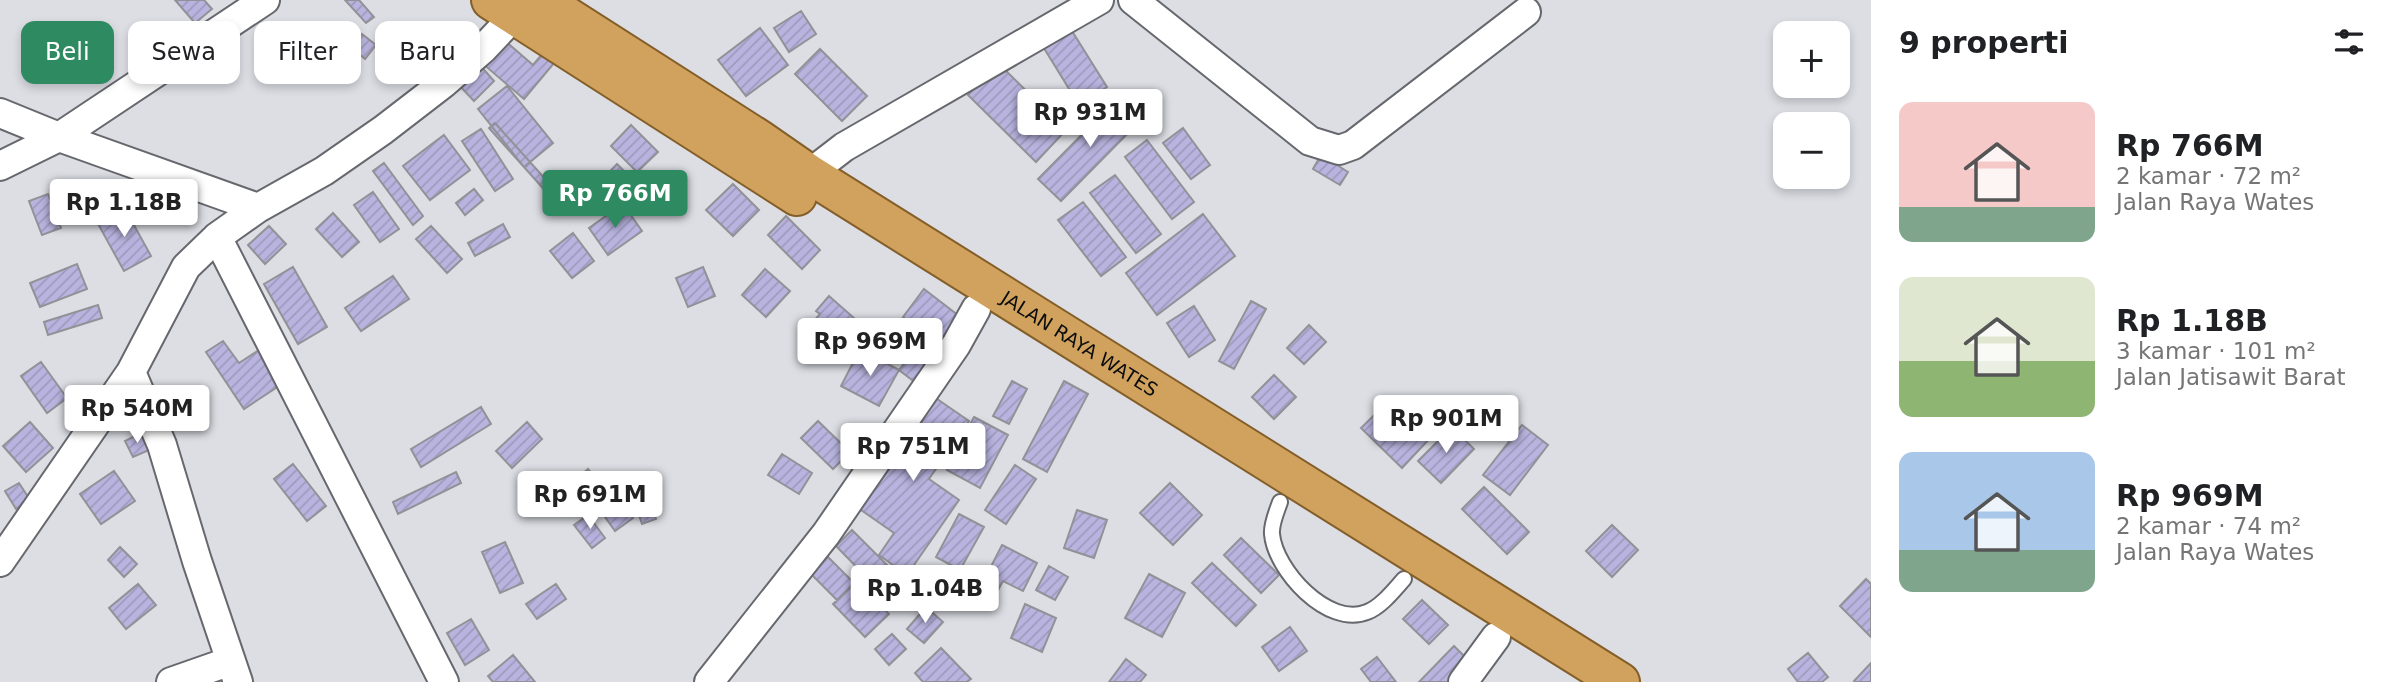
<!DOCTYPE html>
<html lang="id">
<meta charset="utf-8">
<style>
body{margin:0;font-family:"DejaVu Sans",sans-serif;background:#f2f2f2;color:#202124;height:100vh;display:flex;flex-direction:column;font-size:26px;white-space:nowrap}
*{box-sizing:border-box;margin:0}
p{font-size:23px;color:#757577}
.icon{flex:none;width:38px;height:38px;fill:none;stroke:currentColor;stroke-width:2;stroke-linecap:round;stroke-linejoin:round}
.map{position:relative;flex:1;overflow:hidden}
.drawer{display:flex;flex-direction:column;background:#fff;width:525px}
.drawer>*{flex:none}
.top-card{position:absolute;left:21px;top:21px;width:665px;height:63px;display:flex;gap:14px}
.buttons{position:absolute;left:1773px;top:21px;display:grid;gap:14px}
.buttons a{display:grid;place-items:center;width:77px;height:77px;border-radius:14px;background:#fff;box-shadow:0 4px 10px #0003;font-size:35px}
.price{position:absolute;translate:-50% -60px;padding:0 16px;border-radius:7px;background:#fff;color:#222;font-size:23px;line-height:46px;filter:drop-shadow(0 2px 4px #0008)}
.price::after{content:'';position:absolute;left:50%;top:42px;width:21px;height:16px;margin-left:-10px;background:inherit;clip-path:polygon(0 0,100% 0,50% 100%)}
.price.on{background:#2d8a61;color:#fff}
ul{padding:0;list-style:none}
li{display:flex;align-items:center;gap:21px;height:175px;padding:0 28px}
li span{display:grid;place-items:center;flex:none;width:196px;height:140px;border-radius:14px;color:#555}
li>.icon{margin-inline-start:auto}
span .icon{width:84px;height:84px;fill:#fffc;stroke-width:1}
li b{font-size:30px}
h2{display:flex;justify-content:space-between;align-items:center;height:84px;padding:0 28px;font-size:30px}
.pill{padding:0 24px;border-radius:14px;background:#fff;box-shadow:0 4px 10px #0003;font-size:24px;line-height:63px}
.pill.on{background:#2d8a61;color:#fff}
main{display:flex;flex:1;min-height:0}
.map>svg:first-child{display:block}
</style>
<main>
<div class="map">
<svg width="1871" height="682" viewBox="0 0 1871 682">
<defs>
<pattern id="building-hatch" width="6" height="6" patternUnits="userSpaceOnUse" patternTransform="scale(1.75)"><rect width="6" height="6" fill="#b9b4df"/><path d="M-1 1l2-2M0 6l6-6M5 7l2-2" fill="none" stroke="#9e9abe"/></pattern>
</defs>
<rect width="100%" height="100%" fill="#dcdee4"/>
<path fill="url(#building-hatch)" stroke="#929197" stroke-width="2" d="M175 0H204L212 9 195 23Z
M345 0H359L374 17 366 23Z
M801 11 816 34 789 52 774 28Z
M1067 23 1107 87 1079 105 1039 40Z
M54 27 79 62 60 76 34 40Z
M760 28 788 65 746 96 718 60Z
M362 34 376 45 365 59 351 47Z
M503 39 533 65 543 53 554 63 524 99 482 63Z
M820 49 867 96 842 121 795 74Z
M478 63 494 81 474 101 457 83Z
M999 64 1066 130 1036 162 968 95Z
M507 86 553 143 524 167 478 109Z
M1119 97 1142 119 1061 201 1038 179Z
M495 123 556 191 550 196 489 128Z
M631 125 658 152 637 172 611 146Z
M1183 128 1210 165 1191 179 1163 143Z
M481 129 513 179 495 191 462 141Z
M444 135 470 170 430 200 403 166Z
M1147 140 1194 202 1172 219 1125 157Z
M1321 155 1348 172 1340 185 1313 169Z
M384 163 423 216 413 225 373 171Z
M617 164 640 187 623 204 600 182Z
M1115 175 1161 234 1136 253 1090 193Z
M733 184 759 210 733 236 706 210Z
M474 189 483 200 465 215 456 203Z
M373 192 399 229 380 242 354 205Z
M48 194 61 228 42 235 29 201Z
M1083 202 1126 257 1101 276 1058 220Z
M623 204 642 231 608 255 589 228Z
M124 207 151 256 124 271 97 222Z
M333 213 359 242 342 257 316 229Z
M1203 214 1235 256 1157 315 1126 273Z
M786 216 820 250 802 269 768 235Z
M503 224 510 237 475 256 468 243Z
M269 226 286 244 265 264 248 245Z
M431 226 462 259 447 273 416 239Z
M573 233 594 261 572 278 550 251Z
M77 264 87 289 40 307 30 283Z
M293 267 327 327 298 344 264 284Z
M703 267 715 296 688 307 676 278Z
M765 269 790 291 766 317 742 295Z
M393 276 409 299 361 331 345 308Z
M924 289 959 316 938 344 903 317Z
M829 296 871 333 852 356 813 322 820 314 816 311Z
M1251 301 1266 309 1234 369 1219 361Z
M98 305 102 318 48 335 44 322Z
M1194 306 1215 340 1189 357 1167 323Z
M1309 325 1326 342 1304 364 1287 348Z
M923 339 944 356 920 386 899 370Z
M223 341 239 363 259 350 282 384 244 409 206 352Z
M860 349 899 370 879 406 841 386Z
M41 362 67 398 47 413 21 376Z
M1274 375 1296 397 1274 419 1252 397Z
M1012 381 1027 389 1009 424 993 416Z
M1064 381 1088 394 1047 472 1023 459Z
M927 392 969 421 929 479 959 500 907 575 879 555 894 533 851 503Z
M1393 397 1432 436 1402 468 1361 428Z
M481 407 491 424 421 467 411 449Z
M974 417 1008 435 980 488 947 470Z
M818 421 850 452 833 469 801 438Z
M30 422 53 448 26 472 3 446Z
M527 422 542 439 512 468 496 451Z
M1522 425 1548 445 1510 495 1483 475Z
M1452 427 1474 449 1441 483 1418 461Z
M141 433 149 450 133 457 125 441Z
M782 454 812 473 799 494 768 475Z
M293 464 326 506 307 521 274 479Z
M1015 465 1036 479 1006 524 985 510Z
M588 469 604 488 576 511 561 492Z
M114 471 135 501 101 524 80 494Z
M456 472 461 483 398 514 393 502Z
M642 479 656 519 642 524 628 483Z
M19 483 30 500 16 509 5 491Z
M1170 483 1202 515 1173 545 1140 513Z
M1484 487 1529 532 1507 554 1462 509Z
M616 495 633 518 615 531 598 507Z
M1077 510 1107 520 1094 558 1064 548Z
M959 514 984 527 960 570 936 557Z
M588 515 605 538 592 548 574 525Z
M1612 525 1638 550 1612 577 1586 551Z
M852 530 891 569 874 585 836 546Z
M1241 538 1279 575 1261 593 1224 555Z
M505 542 523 583 500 593 482 552Z
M1002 545 1037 563 1023 591 1003 581 997 592 982 584Z
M120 547 137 564 124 577 108 560Z
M823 552 854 583 837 600 806 569Z
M1212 563 1256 605 1236 626 1192 583Z
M1049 566 1068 577 1055 600 1036 590Z
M1149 574 1185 593 1162 637 1125 618Z
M1866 579 1871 584V637L1840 606Z
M138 584 156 605 126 629 109 608Z
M556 584 566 599 537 619 526 604Z
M851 587 861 597 867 592 889 614 865 637 833 604Z
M1422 600 1448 625 1429 644 1403 619Z
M1025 604 1056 618 1042 652 1011 638Z
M926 607 943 622 924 643 907 629Z
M471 619 489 650 465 665 447 633Z
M1290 627 1307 651 1279 671 1262 647Z
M892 634 906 649 889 665 875 649Z
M1454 646 1472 664 1454 682H1419Z
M941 648 971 679 967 682H923L915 673Z
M1808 653 1828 677 1822 682H1798L1788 669Z
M513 655 535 682H493L488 676Z
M1377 657 1396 682H1371L1361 669Z
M1126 659 1146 675 1140 682H1109Z
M1871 663V682H1855L1854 681Z"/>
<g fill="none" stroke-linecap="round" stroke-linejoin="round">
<g stroke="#67686e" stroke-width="18">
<path id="service" d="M1280 502C1277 511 1271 524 1272 534 1275 570 1328 628 1367 612 1381 607 1394 590 1404 579"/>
</g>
<g stroke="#67686e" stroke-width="32">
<path id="minor" d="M1133 0 1310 141 1339 150 1353 145 1526 12
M0 113 59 137 258 208
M0 166 59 137 265 0
M809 174 844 147 1099 0
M217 237 444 682
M131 372 162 445 197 561 238 682
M0 562 131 372 186 267 217 237 258 208 324 171 383 130 444 83 483 49 515 15 523 0
M171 682 231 661
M709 682 826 534 956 345 976 309
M1463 682 1496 637"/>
</g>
<g stroke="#845e28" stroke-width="42">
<g id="trunk">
<path d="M491 0 797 196"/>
<path id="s1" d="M541 0 760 140 809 174 1620 682"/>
</g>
</g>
<use href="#service" stroke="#fff" stroke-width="14"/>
<use href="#minor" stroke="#fff" stroke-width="28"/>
<use href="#trunk" stroke="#d0a25e" stroke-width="38"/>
</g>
<g text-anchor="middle" stroke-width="6" stroke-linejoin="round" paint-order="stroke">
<g font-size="19" fill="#0c0d0f" stroke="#dcdee4">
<text dy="7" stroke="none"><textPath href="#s1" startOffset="639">JALAN RAYA WATES</textPath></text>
</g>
</g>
</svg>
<div class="buttons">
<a>+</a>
<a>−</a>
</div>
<b class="price" style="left:1090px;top:149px">Rp 931M</b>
<b class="price on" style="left:615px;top:230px">Rp 766M</b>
<b class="price" style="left:124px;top:239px">Rp 1.18B</b>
<b class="price" style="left:870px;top:378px">Rp 969M</b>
<b class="price" style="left:137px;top:445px">Rp 540M</b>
<b class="price" style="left:1446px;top:455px">Rp 901M</b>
<b class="price" style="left:913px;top:483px">Rp 751M</b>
<b class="price" style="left:590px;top:531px">Rp 691M</b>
<b class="price" style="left:925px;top:625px">Rp 1.04B</b>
<div class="top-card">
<a class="pill on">Beli</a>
<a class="pill">Sewa</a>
<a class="pill">Filter</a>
<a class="pill">Baru</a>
</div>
</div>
<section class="drawer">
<h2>9 properti<svg class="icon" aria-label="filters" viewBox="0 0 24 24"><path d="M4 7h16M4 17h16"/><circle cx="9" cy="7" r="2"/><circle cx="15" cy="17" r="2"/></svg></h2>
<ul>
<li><span style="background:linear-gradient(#f6c9c9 75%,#7fa58c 0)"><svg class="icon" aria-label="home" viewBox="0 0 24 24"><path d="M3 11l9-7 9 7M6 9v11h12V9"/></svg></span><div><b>Rp 766M</b><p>2 kamar · 72 m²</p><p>Jalan Raya Wates</p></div></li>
<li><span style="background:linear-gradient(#dfe7d0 60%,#8fb573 0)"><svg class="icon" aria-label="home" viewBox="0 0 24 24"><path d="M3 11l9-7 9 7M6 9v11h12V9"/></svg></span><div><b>Rp 1.18B</b><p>3 kamar · 101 m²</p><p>Jalan Jatisawit Barat</p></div></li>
<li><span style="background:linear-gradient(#a9c7e8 70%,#7fa58c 0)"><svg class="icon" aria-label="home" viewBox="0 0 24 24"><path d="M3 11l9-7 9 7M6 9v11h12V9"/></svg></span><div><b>Rp 969M</b><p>2 kamar · 74 m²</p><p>Jalan Raya Wates</p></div></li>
</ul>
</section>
</main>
